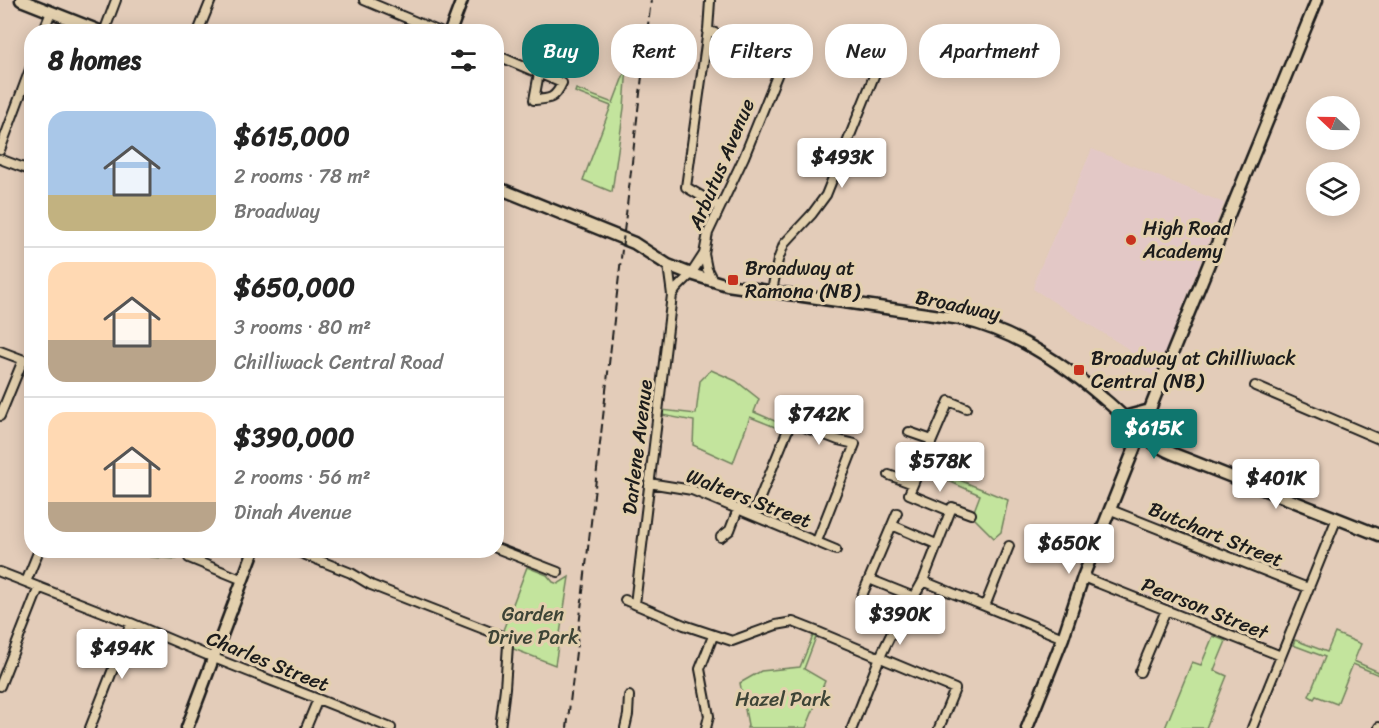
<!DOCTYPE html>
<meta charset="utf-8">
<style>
body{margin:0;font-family:Sriracha,sans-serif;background:#f2f2f2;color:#222;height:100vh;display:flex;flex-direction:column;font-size:22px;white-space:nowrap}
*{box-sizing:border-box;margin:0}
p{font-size:20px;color:#767676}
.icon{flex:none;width:33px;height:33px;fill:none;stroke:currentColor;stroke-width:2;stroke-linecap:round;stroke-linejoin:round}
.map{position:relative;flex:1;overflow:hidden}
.panel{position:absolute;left:24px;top:24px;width:480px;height:534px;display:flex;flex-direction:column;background:#fff;border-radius:24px;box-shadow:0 3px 15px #0003}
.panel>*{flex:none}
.banner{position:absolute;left:522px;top:24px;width:570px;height:54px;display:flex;gap:12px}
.needle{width:39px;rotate:292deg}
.buttons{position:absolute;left:1306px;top:96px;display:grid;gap:12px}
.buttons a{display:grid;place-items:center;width:54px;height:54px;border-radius:50%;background:#fff;box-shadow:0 3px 15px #0003;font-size:30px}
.price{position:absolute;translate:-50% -51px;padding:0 14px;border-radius:6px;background:#fff;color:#222;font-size:20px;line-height:39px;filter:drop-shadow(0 2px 3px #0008)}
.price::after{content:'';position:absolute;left:50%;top:36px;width:18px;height:14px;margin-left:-9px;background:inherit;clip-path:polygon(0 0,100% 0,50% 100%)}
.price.active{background:#0f766e;color:#fff}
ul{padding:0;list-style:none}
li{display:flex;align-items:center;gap:18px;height:150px;padding:0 24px}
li+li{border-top:2px solid #e0e0e0}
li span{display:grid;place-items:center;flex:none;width:168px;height:120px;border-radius:18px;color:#555}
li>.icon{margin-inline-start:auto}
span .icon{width:72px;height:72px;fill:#fffc;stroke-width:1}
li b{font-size:26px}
h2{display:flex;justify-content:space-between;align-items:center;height:72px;padding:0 24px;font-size:26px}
.chip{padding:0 21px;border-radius:24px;background:#fff;box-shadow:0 3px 15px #0003;font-size:21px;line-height:54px}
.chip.active{background:#0f766e;color:#fff}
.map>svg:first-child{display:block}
</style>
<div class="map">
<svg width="1379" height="728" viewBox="0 0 1379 728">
<rect width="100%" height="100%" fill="#e3ccb9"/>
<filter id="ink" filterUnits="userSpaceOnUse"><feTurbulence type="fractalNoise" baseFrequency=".0167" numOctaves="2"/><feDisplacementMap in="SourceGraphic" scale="12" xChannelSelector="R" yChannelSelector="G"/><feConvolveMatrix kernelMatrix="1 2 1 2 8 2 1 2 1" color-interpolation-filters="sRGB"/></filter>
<g filter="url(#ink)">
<path fill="#e3c8c6" d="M1092 149 1224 203 1155 377 1127 359 1130 350 1033 289 1036 277Z"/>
<path fill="#c3e49d" stroke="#70805c" stroke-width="1.5" d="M627 66 624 108 612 192 583 180 611 106 575 92 576 89 613 103Z
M711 370 736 381 759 399 754 412 784 425 780 429 750 417 733 463 693 445 694 421 662 415V410L696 414 700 381Z
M945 474 1008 500 1001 532 994 538 972 516 980 495 944 479Z
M181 551 177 559 150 557 152 551Z
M527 567 547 575 553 582 558 584 569 577 555 665 511 648C512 640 509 637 502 633Z
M1335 633 1361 644 1354 661 1379 672V675L1353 664 1337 704 1316 696 1314 699 1309 696 1325 657 1293 645 1295 640 1327 652Z
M813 636 816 637 804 669 825 681 806 728H747L748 725 740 683 761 671 800 667Z
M1213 636 1226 641 1214 670 1227 676 1206 728H1165L1192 662 1201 665Z"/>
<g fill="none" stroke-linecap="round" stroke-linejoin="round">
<g stroke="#1c1c1c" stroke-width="12">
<path id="minor" d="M364 0 440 32
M710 1 708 30 686 187 720 207
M43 32 51 12
M104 32 116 0
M198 32 211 0
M496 55 562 83C555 99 550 99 534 100L539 73
M0 150 32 64
M0 159 32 171
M704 254 707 269 713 281
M772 291 778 260 784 244 812 214 826 195 876 71
M672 295 676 289 691 274 704 254 708 233 744 157 782 63 708 30
M0 351 32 363
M1255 386 1379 439
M0 416 23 360
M909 432 932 440
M889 475 913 484
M649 483 692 490 836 550
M1111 510 1308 588
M950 511 909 494 949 401 966 408
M753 515 791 422 838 440 855 444 817 541
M892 525 936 544
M721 537 730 530 738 509
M496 548 558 572
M293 550 351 573 371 585 504 637 507 641 508 645 505 688 500 728
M189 558 243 580
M0 572 131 623 214 658 391 728
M1083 577 1281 656
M869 579 914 597 923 581 952 507 971 514
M923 581 1063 638
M26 582 39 550
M861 598 897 513
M625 600 684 625 732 641 776 625 793 622 816 631 955 689 939 728
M635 604 672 295 668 265
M985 606 1009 546
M1140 672 1166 610
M0 686 39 587
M90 728 131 623
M306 728 318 699
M625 728 628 715 629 696
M706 728 709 716 700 669 713 636
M852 728 880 657 896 624
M1252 728 1337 518
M1379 728V727"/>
</g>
<g stroke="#1c1c1c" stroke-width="15">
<path id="tertiary" d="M21 0 102 32
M450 32 462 0
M496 187 634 243 668 265 691 274 727 285 961 319C1014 331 1063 363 1104 399 1120 412 1135 429 1152 442 1161 449 1173 454 1184 458L1379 535
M1124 417 1150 410
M187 728 254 550
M1027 728 1063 638 1083 577 1174 349 1317 0"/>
</g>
<use href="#minor" stroke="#e3d0ae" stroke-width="8"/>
<use href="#tertiary" stroke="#e3d0ae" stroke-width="10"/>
<path stroke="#1c1c1c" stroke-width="2" stroke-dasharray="9 4.5" stroke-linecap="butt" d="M567 728C596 485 622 243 651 0"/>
</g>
</g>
<g fill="#c8321e" stroke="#e3d0ae" stroke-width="2">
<circle cx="1131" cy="240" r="6"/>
<rect x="727" y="274" width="12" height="12" rx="3"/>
<rect x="1073" y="364" width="12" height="12" rx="3"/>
</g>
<g text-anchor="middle" stroke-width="6" stroke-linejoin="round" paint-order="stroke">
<g font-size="20" fill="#1c1c1c" stroke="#e3d0ae">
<text transform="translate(721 164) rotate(-67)" y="7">Arbutus Avenue</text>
<text transform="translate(958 305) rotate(12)" y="7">Broadway</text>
<text transform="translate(637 447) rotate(-83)" y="7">Darlene Avenue</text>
<text transform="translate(749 498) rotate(21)" y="7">Walters Street</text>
<text transform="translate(1216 534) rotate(22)" y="7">Butchart Street</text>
<text transform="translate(1205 608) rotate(22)" y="7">Pearson Street</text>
<text transform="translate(268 661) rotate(22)" y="7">Charles Street</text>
</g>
<g font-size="20" fill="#1c1c1c" stroke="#e3d0ae" text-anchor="start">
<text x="1143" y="235">High Road<tspan x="1143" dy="23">Academy</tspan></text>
<text x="745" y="275">Broadway at<tspan x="745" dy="23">Ramona (NB)</tspan></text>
<text x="1091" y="365">Broadway at Chilliwack<tspan x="1091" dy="23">Central (NB)</tspan></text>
</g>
<g font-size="20" fill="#3d4436" stroke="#e3d0ae">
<text x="533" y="621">Garden<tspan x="533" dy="23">Drive Park</tspan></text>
<text x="783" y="706">Hazel Park</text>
</g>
</g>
</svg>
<div class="buttons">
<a><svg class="needle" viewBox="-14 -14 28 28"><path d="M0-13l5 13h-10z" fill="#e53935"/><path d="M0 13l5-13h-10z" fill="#767676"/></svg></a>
<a><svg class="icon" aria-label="layers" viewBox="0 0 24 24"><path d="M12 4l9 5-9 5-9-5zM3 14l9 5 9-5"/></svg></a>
</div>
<b class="price" style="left:842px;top:189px">$493K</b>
<b class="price" style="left:819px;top:446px">$742K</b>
<b class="price active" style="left:1154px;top:460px">$615K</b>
<b class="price" style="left:940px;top:493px">$578K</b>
<b class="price" style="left:1276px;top:510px">$401K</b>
<b class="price" style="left:1069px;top:575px">$650K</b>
<b class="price" style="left:900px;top:646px">$390K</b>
<b class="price" style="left:122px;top:680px">$494K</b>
<div class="banner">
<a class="chip active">Buy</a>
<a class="chip">Rent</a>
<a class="chip">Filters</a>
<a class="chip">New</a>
<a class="chip">Apartment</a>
</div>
<section class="panel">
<h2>8 homes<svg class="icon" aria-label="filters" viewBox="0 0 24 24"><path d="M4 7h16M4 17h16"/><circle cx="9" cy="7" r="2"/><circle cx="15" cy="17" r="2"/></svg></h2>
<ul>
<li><span style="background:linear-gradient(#a9c7e8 70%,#c2b280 0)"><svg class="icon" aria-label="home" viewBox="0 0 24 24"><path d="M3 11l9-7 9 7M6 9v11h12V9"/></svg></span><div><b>$615,000</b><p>2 rooms · 78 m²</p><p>Broadway</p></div></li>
<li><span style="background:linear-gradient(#ffd9b3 65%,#b9a48a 0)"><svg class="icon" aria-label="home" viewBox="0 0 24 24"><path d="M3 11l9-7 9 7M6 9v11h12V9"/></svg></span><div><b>$650,000</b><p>3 rooms · 80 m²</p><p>Chilliwack Central Road</p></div></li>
<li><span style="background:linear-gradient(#ffd9b3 75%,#b9a48a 0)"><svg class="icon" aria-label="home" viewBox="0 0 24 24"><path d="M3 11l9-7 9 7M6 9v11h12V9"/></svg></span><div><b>$390,000</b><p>2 rooms · 56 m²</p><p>Dinah Avenue</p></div></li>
</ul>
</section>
</div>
